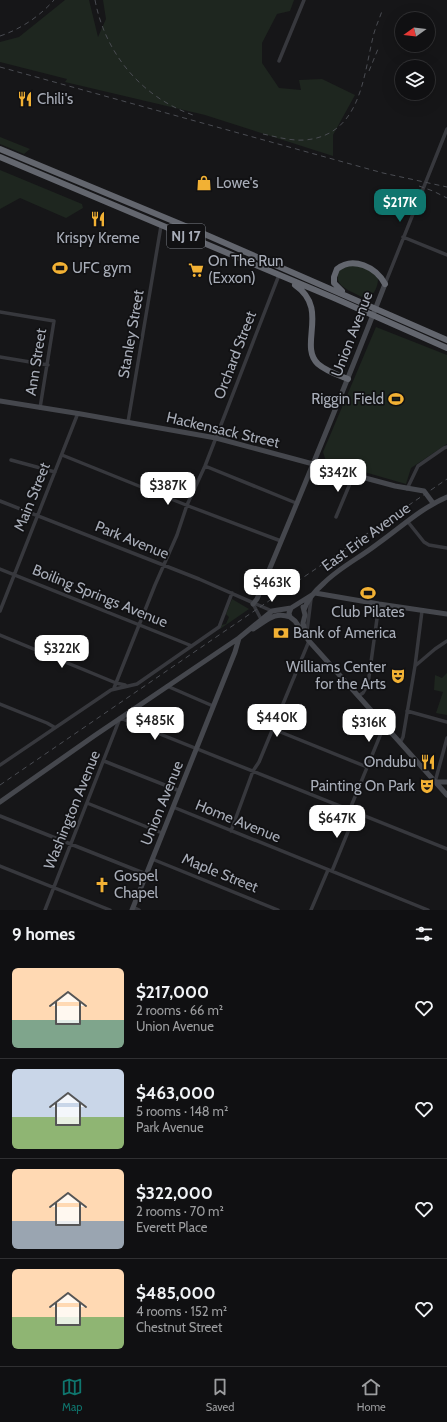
<!DOCTYPE html>
<meta charset="utf-8">
<style>
body{margin:0;font-family:Cabin,sans-serif;background:#1e1e20;color:#f1f3f6;height:100vh;display:flex;flex-direction:column;font-size:15px;white-space:nowrap}
*{box-sizing:border-box;margin:0}
p{font-size:13px;color:#9c9d9f}
.icon{flex:none;width:22px;height:22px;fill:none;stroke:currentColor;stroke-width:2;stroke-linecap:round;stroke-linejoin:round}
.map{position:relative;height:910px;overflow:hidden}
.panel{display:flex;flex-direction:column;background:#101012;flex:1}
.panel>*{flex:none}
.needle{width:26px;rotate:255deg}
.buttons{position:absolute;left:395px;top:12px;display:grid;gap:8px}
.buttons a{display:grid;place-items:center;width:40px;height:40px;border-radius:50%;background:#101012;box-shadow:0 4px 16px #0002,0 0 0 1px #303032;font-size:20px}
.price{position:absolute;translate:-50% -34px;padding:0 9px;border-radius:8px;background:#fff;color:#222;font-size:13px;line-height:26px;filter:drop-shadow(0 1px 2px #0008)}
.price::after{content:'';position:absolute;left:50%;top:24px;width:12px;height:9px;margin-left:-6px;background:inherit;clip-path:polygon(0 0,100% 0,50% 100%)}
.price.on{background:#0f766e;color:#fff}
ul{padding:0;list-style:none}
li{display:flex;align-items:center;gap:12px;height:100px;padding:0 12px}
li+li{border-top:1px solid #303032}
li span{display:grid;place-items:center;flex:none;width:112px;height:80px;border-radius:6px;color:#555}
li>.icon{margin-inline-start:auto}
span .icon{width:48px;height:48px;fill:#fffc;stroke-width:1}
li b{font-size:17px}
h2{display:flex;justify-content:space-between;align-items:center;height:48px;padding:0 12px;font-size:17px}
.tabs{display:flex;justify-content:space-around;align-items:center;height:56px;border-top:1px solid #303032;background:#101012;font-size:11px;color:#9c9d9f}
.tabs a{display:grid;justify-items:center;gap:2px}
.tabs .on{color:#0f766e}
.map>svg:first-child{display:block}
</style>
<div class="map">
<svg width="447" height="910" viewBox="0 0 447 910">
<rect width="100%" height="100%" fill="#161618"/>
<path fill="#1e261f" d="M65 0H89L98 37 106 19 103 0H294L290 11 277 14 262 43V63L279 88 301 90 299 80 322 79 355 95 333 135V156L205 115 65 82 67 79 0 62V42L19 37Z
M0 137 30 149 24 154 0 144Z
M0 170 82 204 83 208 66 218 20 198 0 209Z
M354 264 373 272 378 279C378 286 374 295 369 297 365 299 360 296 356 294 345 289 330 282 342 267Z
M376 327 447 355V444L411 468 406 484 326 461 323 452Z
M232 599 249 609 220 629 221 625 226 624 229 617 226 614Z
M447 673V715L436 713 443 692 434 690 435 675 442 678Z"/>
<g fill="none" stroke-linecap="round" stroke-linejoin="round">
<path stroke="#37383d" stroke-width="3.5" d="M279 61 304 0
M403 237 447 255
M385 284 447 129
M0 312 54 321 40 408
M0 357 48 365
M128 422 161 226
M62 455 191 507 281 541
M11 460 55 472
M205 466 296 503
M407 489 418 466 444 448 447 447
M0 501 199 579 272 611
M336 517 354 474
M408 522 424 542 429 545 447 548
M0 569 192 646
M253 604 261 619
M0 611 78 413
M307 631 311 599
M0 635 116 683 125 685
M415 666 435 649 447 641
M167 686 213 706
M114 688 155 585 177 535 187 505 205 466 279 275
M358 696 363 693 368 684 379 604
M0 704 47 723 54 727
M407 711 447 722
M273 729 367 767
M400 743 403 737 415 666 422 611
M104 761 180 791
M0 765 111 690 137 684 219 627 232 593
M435 782 447 738
M87 803 162 833
M173 807 428 910
M350 809 384 726
M0 816 146 874
M231 831 253 771 259 762 309 641
M152 859 278 910
M0 866 110 910
M332 871 356 812
M133 907 139 910
M45 910 120 718 447 849
M311 910 328 870"/>
<path stroke="#45474d" stroke-width="5" d="M0 401 81 414 216 438 395 486 424 491 433 503
M315 593 379 604 447 614
M253 604 257 599C301 494 344 390 385 284
M303 607 305 615 303 623 306 634
M291 608 289 613 290 617 295 621 309 641 447 795
M304 610C307 600 316 590 324 583 339 568 359 558 376 545 399 529 421 508 447 497
M253 629C267 621 274 611 290 617
M435 782H447
M0 802 94 736 239 638 272 611 291 608 315 593
M132 910 235 652 239 638"/>
<path stroke="#63666e" stroke-width="6" d="M0 149 202 233 447 340
M0 157 334 298 447 348
M295 285C330 309 298 345 318 364 326 371 338 375 348 379
M342 291 334 283V277L337 269C353 256 376 267 385 284"/>
<path stroke="#4a4c52" stroke-width="1" stroke-dasharray="5 4" stroke-linecap="butt" d="M95 0C105 53 141 97 193 115
M0 36C21 29 40 16 54 0
M0 67 383 173 447 187
M369 71 378 49
M263 134C277 137 291 141 305 140 360 135 363 79 373 37 375 28 379 20 382 11
M419 186 433 191 447 198
M0 785 447 479"/>
</g>
<defs>
<g id="restaurant-bare" transform="scale(1.2)"><path d="M-5-6h1v4h1v-4h1v4h1v-4h1v5L-1.5 .5V6h-2V.5L-5-1ZM5-6V6H3V1.5H1.5Q1.5-4 5-6Z" fill="#f2b134" stroke="#111113" stroke-width="2.5" paint-order="stroke"/></g>
<g id="shop-bare" transform="scale(1.2)"><path d="M-5-2.5h2.3a2.7 3.5 0 0 1 5.4 0H5L5.5 6h-11ZM-1.5-2.5h3a1.5 2.3 0 0 0-3 0Z" fill="#f2b134" stroke="#111113" stroke-width="2.5" paint-order="stroke"/></g>
<g id="stadium-bare" transform="scale(1.2)"><path d="M0-5a6.5 5 0 1 0 0 10a6.5 5 0 1 0 0-10ZM-3.5-1.8h7v3.6h-7Z" fill="#f2b134" stroke="#111113" stroke-width="2.5" paint-order="stroke"/></g>
<g id="supermarket-bare" transform="scale(1.2)"><path d="M-6-5.5h2.5l.6 2H6L4.5 2H-2.5L-4.4-4H-6ZM-1.5 3.2a1.3 1.3 0 1 0 .1 0ZM3 3.2a1.3 1.3 0 1 0 .1 0Z" fill="#f2b134" stroke="#111113" stroke-width="2.5" paint-order="stroke"/></g>
<g id="bank-bare" transform="scale(1.2)"><path d="M-6-4H6V4H-6ZM0-2.3a2.3 2.3 0 1 0 0 4.6a2.3 2.3 0 1 0 0-4.6Z" fill="#f2b134" stroke="#111113" stroke-width="2.5" paint-order="stroke"/></g>
<g id="theatre-bare" transform="scale(1.2)"><path d="M-5-5.5Q0-4 5-5.5V0Q5 5 0 6Q-5 5-5 0ZM-3.3-2.5H-1v1.5H-3.3ZM1-2.5H3.3v1.5H1ZM-2.8 1Q0 5.5 2.8 1Z" fill="#f2b134" stroke="#111113" stroke-width="2.5" paint-order="stroke"/></g>
<g id="church-bare" transform="scale(1.2)"><path d="M-1.2-6h2.4v3.5h3.3v2.4h-3.3V6h-2.4V-.1h-3.3v-2.4h3.3Z" fill="#f2b134" stroke="#111113" stroke-width="2.5" paint-order="stroke"/></g>
</defs>
<g fill-rule="evenodd">
<use href="#restaurant-bare" x="25" y="99"/>
<use href="#shop-bare" x="204" y="183"/>
<use href="#restaurant-bare" x="98" y="219"/>
<use href="#stadium-bare" x="60" y="268"/>
<use href="#supermarket-bare" x="196" y="270"/>
<use href="#stadium-bare" x="396" y="399"/>
<use href="#stadium-bare" x="368" y="593"/>
<use href="#bank-bare" x="281" y="633"/>
<use href="#theatre-bare" x="398" y="676"/>
<use href="#restaurant-bare" x="428" y="762"/>
<use href="#theatre-bare" x="427" y="786"/>
<use href="#church-bare" x="102" y="885"/>
</g>
<g text-anchor="middle" stroke-width="3.5" stroke-linejoin="round" paint-order="stroke">
<rect fill="#111113" stroke="#7b7e86" stroke-width="1" x="167" y="224" width="38" height="24" rx="3"/>
<g font-size="14" font-weight="bold" fill="#a8adb8">
<text x="186" y="241">NJ 17</text>
</g>
<g font-size="15" fill="#a8adb8" stroke="#111113" text-anchor="start">
<text x="37" y="104">Chili's</text>
<text x="216" y="188">Lowe's</text>
<text x="98" y="243" text-anchor="middle">Krispy Kreme</text>
<text x="208" y="266">On The Run<tspan x="208" dy="17">(Exxon)</tspan></text>
<text x="72" y="273">UFC gym</text>
<text x="384" y="404" text-anchor="end">Riggin Field</text>
<text x="368" y="617" text-anchor="middle">Club Pilates</text>
<text x="293" y="638">Bank of America</text>
<text x="386" y="672" text-anchor="end">Williams Center<tspan x="386" dy="17">for the Arts</tspan></text>
<text x="416" y="767" text-anchor="end">Ondubu</text>
<text x="415" y="791" text-anchor="end">Painting On Park</text>
<text x="114" y="881">Gospel<tspan x="114" dy="17">Chapel</tspan></text>
</g>
<g font-size="15" fill="#a8adb8" stroke="#111113">
<text transform="translate(131 334) rotate(-80)" y="5">Stanley Street</text>
<text transform="translate(352 334) rotate(-69)" y="5">Union Avenue</text>
<text transform="translate(235 355) rotate(-69)" y="5">Orchard Street</text>
<text transform="translate(36 362) rotate(-81)" y="5">Ann Street</text>
<text transform="translate(223 430) rotate(13)" y="5">Hackensack Street</text>
<text transform="translate(32 497) rotate(-68)" y="5">Main Street</text>
<text transform="translate(366 537) rotate(-36)" y="5">East Erie Avenue</text>
<text transform="translate(132 540) rotate(22)" y="5">Park Avenue</text>
<text transform="translate(100 596) rotate(22)" y="5">Boiling Springs Avenue</text>
<text transform="translate(162 803) rotate(-68)" y="5">Union Avenue</text>
<text transform="translate(72 810) rotate(-68)" y="5">Washington Avenue</text>
<text transform="translate(238 821) rotate(22)" y="5">Home Avenue</text>
<text transform="translate(220 873) rotate(22)" y="5">Maple Street</text>
</g>
</g>
</svg>
<div class="buttons">
<a><svg class="needle" viewBox="-14 -14 28 28"><path d="M0-13l5 13h-10z" fill="#e53935"/><path d="M0 13l5-13h-10z" fill="#9c9d9f"/></svg></a>
<a><svg class="icon" aria-label="layers" viewBox="0 0 24 24"><path d="M12 4l9 5-9 5-9-5zM3 14l9 5 9-5"/></svg></a>
</div>
<b class="price on" style="left:400px;top:223px">$217K</b>
<b class="price" style="left:338px;top:493px">$342K</b>
<b class="price" style="left:168px;top:506px">$387K</b>
<b class="price" style="left:272px;top:603px">$463K</b>
<b class="price" style="left:62px;top:669px">$322K</b>
<b class="price" style="left:277px;top:738px">$440K</b>
<b class="price" style="left:155px;top:741px">$485K</b>
<b class="price" style="left:369px;top:743px">$316K</b>
<b class="price" style="left:337px;top:839px">$647K</b>
</div>
<section class="panel">
<h2>9 homes<svg class="icon" aria-label="filters" viewBox="0 0 24 24"><path d="M4 7h16M4 17h16"/><circle cx="9" cy="7" r="2"/><circle cx="15" cy="17" r="2"/></svg></h2>
<ul>
<li><span style="background:linear-gradient(#ffd9b3 65%,#7fa58c 0)"><svg class="icon" aria-label="home" viewBox="0 0 24 24"><path d="M3 11l9-7 9 7M6 9v11h12V9"/></svg></span><div><b>$217,000</b><p>2 rooms · 66 m²</p><p>Union Avenue</p></div><svg class="icon" aria-label="heart" viewBox="0 0 24 24"><path d="M12 20l-8-8c-3-5 5-10 8-4 3-6 11-1 8 4z"/></svg></li>
<li><span style="background:linear-gradient(#c9d6e8 60%,#8fb573 0)"><svg class="icon" aria-label="home" viewBox="0 0 24 24"><path d="M3 11l9-7 9 7M6 9v11h12V9"/></svg></span><div><b>$463,000</b><p>5 rooms · 148 m²</p><p>Park Avenue</p></div><svg class="icon" aria-label="heart" viewBox="0 0 24 24"><path d="M12 20l-8-8c-3-5 5-10 8-4 3-6 11-1 8 4z"/></svg></li>
<li><span style="background:linear-gradient(#ffd9b3 65%,#9aa5b1 0)"><svg class="icon" aria-label="home" viewBox="0 0 24 24"><path d="M3 11l9-7 9 7M6 9v11h12V9"/></svg></span><div><b>$322,000</b><p>2 rooms · 70 m²</p><p>Everett Place</p></div><svg class="icon" aria-label="heart" viewBox="0 0 24 24"><path d="M12 20l-8-8c-3-5 5-10 8-4 3-6 11-1 8 4z"/></svg></li>
<li><span style="background:linear-gradient(#ffd9b3 60%,#8fb573 0)"><svg class="icon" aria-label="home" viewBox="0 0 24 24"><path d="M3 11l9-7 9 7M6 9v11h12V9"/></svg></span><div><b>$485,000</b><p>4 rooms · 152 m²</p><p>Chestnut Street</p></div><svg class="icon" aria-label="heart" viewBox="0 0 24 24"><path d="M12 20l-8-8c-3-5 5-10 8-4 3-6 11-1 8 4z"/></svg></li>
</ul>
</section>
<nav class="tabs">
<a class="on"><svg class="icon" aria-label="map" viewBox="0 0 24 24"><path d="M3 6l6-2 6 2 6-2v14l-6 2-6-2-6 2zM9 4v14M15 6v14"/></svg>Map</a>
<a><svg class="icon" aria-label="saved" viewBox="0 0 24 24"><path d="M7 4h10v16l-5-4-5 4z"/></svg>Saved</a>
<a><svg class="icon" aria-label="home" viewBox="0 0 24 24"><path d="M3 11l9-7 9 7M6 9v11h12V9"/></svg>Home</a>
</nav>
